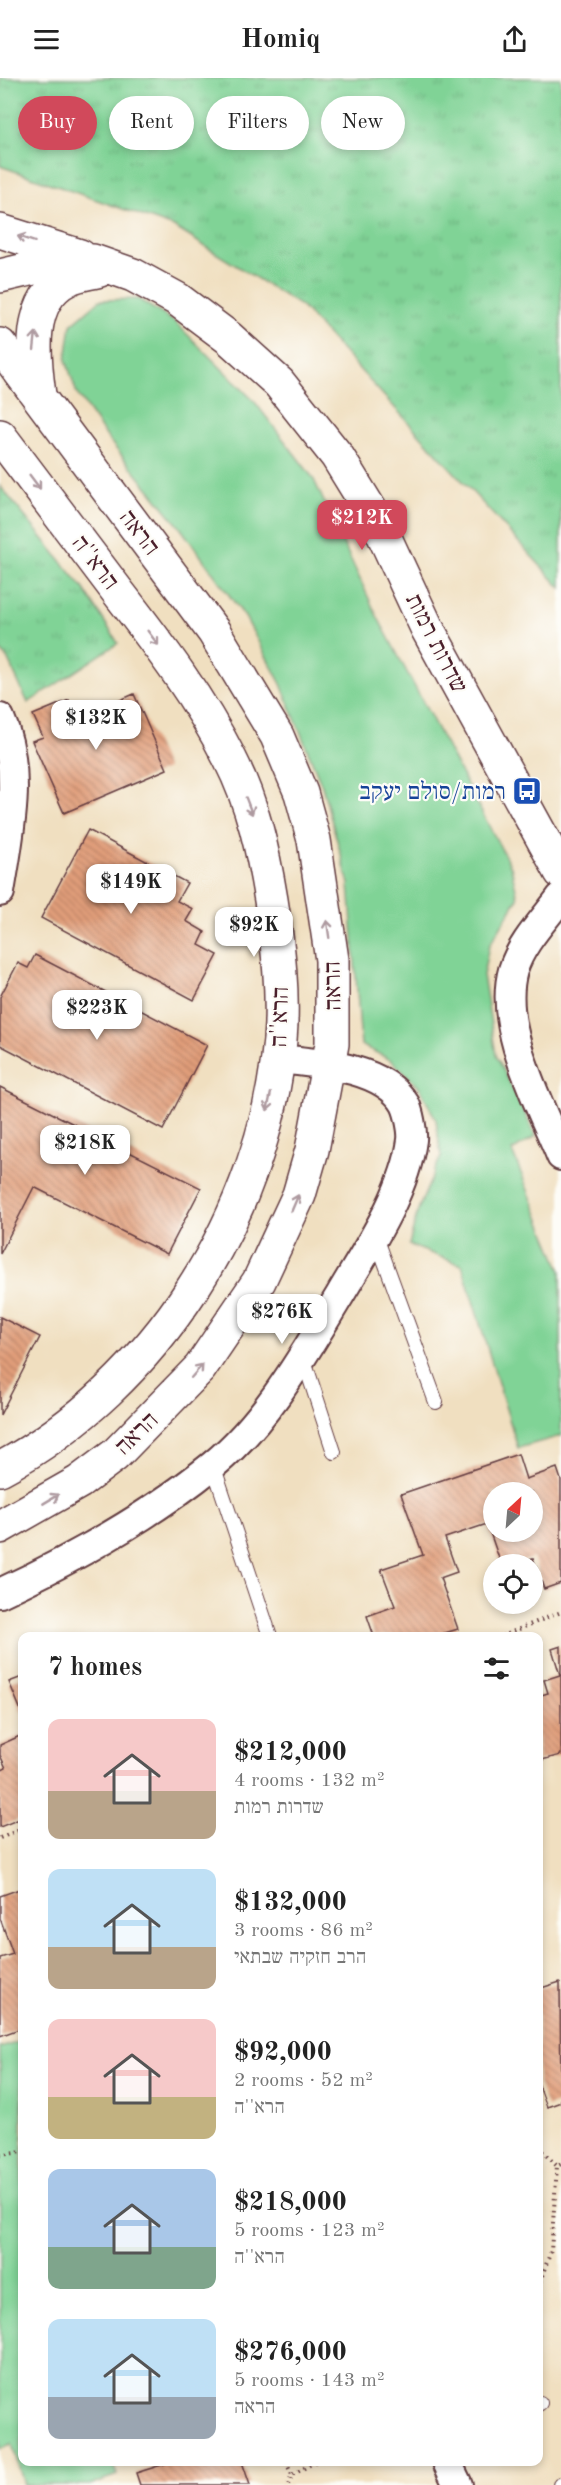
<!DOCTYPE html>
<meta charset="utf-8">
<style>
body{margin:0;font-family:"Old Standard TT","Frank Ruhl Libre",serif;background:#f6f6f6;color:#222;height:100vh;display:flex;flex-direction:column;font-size:22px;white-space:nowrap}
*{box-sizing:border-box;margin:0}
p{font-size:20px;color:#767676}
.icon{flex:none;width:33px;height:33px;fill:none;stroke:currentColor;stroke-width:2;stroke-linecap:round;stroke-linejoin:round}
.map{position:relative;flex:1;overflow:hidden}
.drawer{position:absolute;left:18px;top:1554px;width:525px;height:834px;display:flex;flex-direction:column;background:#fff;border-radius:12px;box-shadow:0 3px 9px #0003}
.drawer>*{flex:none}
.hud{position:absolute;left:18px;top:18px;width:525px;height:54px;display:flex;gap:12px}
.needle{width:39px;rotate:26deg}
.fabs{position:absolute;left:483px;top:1404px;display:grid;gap:12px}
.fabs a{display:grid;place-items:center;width:60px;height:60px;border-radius:50%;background:#fff;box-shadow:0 3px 9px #0003;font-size:30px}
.price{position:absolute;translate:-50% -51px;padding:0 14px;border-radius:12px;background:#fff;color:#222;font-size:20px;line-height:39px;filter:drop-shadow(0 2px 3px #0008)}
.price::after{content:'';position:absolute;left:50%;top:36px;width:18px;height:14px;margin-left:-9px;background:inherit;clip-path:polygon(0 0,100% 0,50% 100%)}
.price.selected{background:#d1495b;color:#fff}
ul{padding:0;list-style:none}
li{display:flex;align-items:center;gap:18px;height:150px;padding:0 30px}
li span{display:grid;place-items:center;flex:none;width:168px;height:120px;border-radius:12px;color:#555}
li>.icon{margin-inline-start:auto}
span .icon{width:72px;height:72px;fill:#fffc;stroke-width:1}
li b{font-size:26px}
h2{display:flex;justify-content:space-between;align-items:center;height:72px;padding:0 30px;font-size:26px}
.pill{padding:0 21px;border-radius:27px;background:#fff;box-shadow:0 3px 9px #0003;font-size:21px;line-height:54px}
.pill.selected{background:#d1495b;color:#fff}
header{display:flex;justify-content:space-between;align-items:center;height:78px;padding:0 30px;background:#fff;font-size:27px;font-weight:800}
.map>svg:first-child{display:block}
</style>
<header><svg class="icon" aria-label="menu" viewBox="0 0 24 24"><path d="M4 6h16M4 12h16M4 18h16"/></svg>Homiq<svg class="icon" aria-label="share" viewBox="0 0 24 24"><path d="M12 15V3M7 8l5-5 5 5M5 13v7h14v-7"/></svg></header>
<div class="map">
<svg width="561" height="2407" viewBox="0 0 561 2407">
<defs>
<pattern id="grass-tufts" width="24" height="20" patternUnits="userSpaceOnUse" patternTransform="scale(1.5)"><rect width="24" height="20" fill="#80d396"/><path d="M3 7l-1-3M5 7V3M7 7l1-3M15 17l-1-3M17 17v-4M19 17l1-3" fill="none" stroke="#70b581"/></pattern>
<pattern id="building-back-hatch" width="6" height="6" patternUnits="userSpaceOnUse" patternTransform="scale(1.5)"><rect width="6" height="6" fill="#e09d79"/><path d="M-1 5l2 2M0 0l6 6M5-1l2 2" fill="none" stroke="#b87f63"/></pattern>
</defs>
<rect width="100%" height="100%" fill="#fdfcf7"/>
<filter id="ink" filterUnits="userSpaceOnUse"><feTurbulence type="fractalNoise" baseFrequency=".0167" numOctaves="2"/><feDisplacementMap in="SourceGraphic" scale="12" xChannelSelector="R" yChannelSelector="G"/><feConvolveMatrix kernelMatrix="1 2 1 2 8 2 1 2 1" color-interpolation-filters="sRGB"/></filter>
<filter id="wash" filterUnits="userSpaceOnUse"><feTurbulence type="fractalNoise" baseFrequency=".008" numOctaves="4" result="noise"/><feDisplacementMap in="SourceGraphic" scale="24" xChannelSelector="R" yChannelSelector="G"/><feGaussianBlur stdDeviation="1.35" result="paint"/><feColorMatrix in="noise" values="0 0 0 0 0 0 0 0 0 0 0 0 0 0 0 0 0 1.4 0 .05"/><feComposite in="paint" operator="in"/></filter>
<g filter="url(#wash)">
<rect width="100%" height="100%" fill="#f0dfc0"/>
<path fill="url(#grass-tufts)" stroke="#657960" stroke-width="1.5" d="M0 0H561V510L301 228 174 149 0 88Z
M0 408 84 511 118 565 28 625 7 580 0 572Z"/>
<path fill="#80d396" stroke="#657960" stroke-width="1.5" d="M138 221 175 244 254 323 313 400 377 538 511 789 518 820 489 868 483 897 496 977 536 1058 512 1073 561 1193V1358L518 1370 462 1187 409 1167 418 1132 441 1078 436 1042 420 1010 391 982 361 967 349 806 322 708 281 606 245 539 179 448 109 362 77 316 66 282 71 247 100 222Z
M22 1963V2384H112L117 2397 90 2407H24L12 2366 0 2370V1970Z"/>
<g id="blocks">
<path fill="url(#building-back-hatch)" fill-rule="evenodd" d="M134 616 167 691 64 735 32 663 43 659 33 637 69 622 77 641Z
M88 752 187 805 177 823 193 831 186 843 205 854 199 867 218 877 194 922 41 840Z
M35 877 207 967 163 1052 0 967V919L18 885 28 890Z
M0 1009 201 1110 167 1176 34 1109 0 1176Z
M0 1239 40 1259 0 1337Z
M518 1376 526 1401 557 1390 561 1402V1505L544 1511 533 1480 513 1486H501L487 1446 445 1460 457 1494 440 1500 458 1551 435 1558H374L367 1538 395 1528 381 1491 423 1477 401 1416ZM494 1414H532V1454H494Z
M561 1568V1677L538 1683V1618L548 1615 544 1602 560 1597 552 1571Z
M22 1599V1635L9 1604Z
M22 1657V1740L0 1749V1693L6 1690 0 1677V1667Z
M22 1810V1950L0 1958V1880L13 1876 0 1840V1818Z
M560 1904 561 2024 547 2029 538 2005V1911Z
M171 2384H242L250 2407H140L136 2395Z"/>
</g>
</g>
<g filter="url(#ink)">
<use href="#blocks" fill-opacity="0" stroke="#633c41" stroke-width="1.5"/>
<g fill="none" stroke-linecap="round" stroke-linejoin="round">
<g stroke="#633c41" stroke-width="16">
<path id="service" d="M376 1159 436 1324
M303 1279 334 1374
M213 1387 270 1558
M538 2326 540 2325
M560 2407H561"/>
</g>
<g stroke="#633c41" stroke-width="32">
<path id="minor" d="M0 640C24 694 9 758 0 814
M561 819C545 841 521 865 513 892 497 949 540 1026 561 1078
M0 1515C75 1480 149 1439 213 1387 267 1343 304 1276 340 1217 367 1171 405 1115 412 1062 413 1053 409 1034 405 1026 383 988 316 985 277 981
M447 2384 458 2407"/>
</g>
<g stroke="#633c41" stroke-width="36">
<path id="tertiary" d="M0 153 80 178
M0 198 64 183H93L133 197 177 221 229 260 279 305 337 378 377 443 427 550 561 794
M0 267 214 554 277 658 301 715 314 762 332 882V966L312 1072 299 1117 259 1203 200 1290 115 1377 79 1404 0 1449
M39 317C34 280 26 221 68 201 77 196 90 195 100 192
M0 358C39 410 79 462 118 514 159 567 200 621 230 681 253 726 263 773 271 822 278 868 284 915 280 962 264 1137 156 1307 0 1391"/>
</g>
<path stroke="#633c41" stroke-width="4" stroke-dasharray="1.5 4.5" stroke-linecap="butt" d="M502 1558 561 1534
M0 1760 22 1751
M538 2069 557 2088
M0 2077 22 2074
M538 2209 551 2173 557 2088 561 2086
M286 2384 292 2397
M288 2407 292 2397 315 2384"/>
<use href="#service" stroke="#fff" stroke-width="14"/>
<use href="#minor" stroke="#fff" stroke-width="28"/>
<use href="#tertiary" stroke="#fff" stroke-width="33"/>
</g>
<defs><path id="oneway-shaft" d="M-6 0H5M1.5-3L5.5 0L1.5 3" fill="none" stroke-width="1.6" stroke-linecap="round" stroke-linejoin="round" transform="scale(1.5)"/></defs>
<g stroke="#ae9aa0">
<use href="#oneway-shaft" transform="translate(26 161) rotate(-162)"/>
<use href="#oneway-shaft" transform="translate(35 263) rotate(-84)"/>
<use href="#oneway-shaft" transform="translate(35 404) rotate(53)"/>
<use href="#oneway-shaft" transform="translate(153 560) rotate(53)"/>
<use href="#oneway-shaft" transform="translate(249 728) rotate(69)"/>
<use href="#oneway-shaft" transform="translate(328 851) rotate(-98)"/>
<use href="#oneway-shaft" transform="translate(269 1024) rotate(102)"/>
<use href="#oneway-shaft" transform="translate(295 1125) rotate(-67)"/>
<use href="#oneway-shaft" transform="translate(197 1293) rotate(-49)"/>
<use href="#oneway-shaft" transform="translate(51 1421) rotate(-31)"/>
</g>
</g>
<defs>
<g id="bus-square" transform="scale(1.5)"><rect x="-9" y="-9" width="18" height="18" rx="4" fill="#1a4fb4" stroke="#fdfcf7"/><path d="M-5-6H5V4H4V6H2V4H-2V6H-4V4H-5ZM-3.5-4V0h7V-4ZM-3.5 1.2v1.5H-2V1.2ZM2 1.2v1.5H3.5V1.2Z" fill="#fff"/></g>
</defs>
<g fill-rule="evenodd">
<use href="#bus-square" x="527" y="713"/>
</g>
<g text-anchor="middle" stroke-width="4.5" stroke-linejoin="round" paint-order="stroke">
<g font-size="24" fill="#4a1f2b" stroke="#fdfcf7">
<text transform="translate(140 454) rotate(53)" y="8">הראה</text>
<text transform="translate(96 484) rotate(53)" y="8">הרא''ה</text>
<text transform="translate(437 565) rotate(63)" y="8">שדרות רמות</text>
<text transform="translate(332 908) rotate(-91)" y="8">הראה</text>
<text transform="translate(279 939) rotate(-88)" y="8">הרא''ה</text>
<text transform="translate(136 1355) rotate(-44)" y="8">הראה</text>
</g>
<g font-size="24" fill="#164399" stroke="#fdfcf7" text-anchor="end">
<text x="506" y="721">רמות/סולם יעקב</text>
</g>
</g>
</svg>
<div class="fabs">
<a><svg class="needle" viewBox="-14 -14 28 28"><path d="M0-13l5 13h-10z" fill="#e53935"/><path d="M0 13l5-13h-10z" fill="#767676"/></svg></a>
<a><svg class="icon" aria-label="locate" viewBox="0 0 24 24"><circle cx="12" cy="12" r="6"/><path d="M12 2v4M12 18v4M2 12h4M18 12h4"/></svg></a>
</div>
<b class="price selected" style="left:362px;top:473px">$212K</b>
<b class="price" style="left:96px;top:673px">$132K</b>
<b class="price" style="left:131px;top:837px">$149K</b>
<b class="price" style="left:254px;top:880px">$92K</b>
<b class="price" style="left:97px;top:963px">$223K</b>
<b class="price" style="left:85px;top:1098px">$218K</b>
<b class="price" style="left:282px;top:1267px">$276K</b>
<div class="hud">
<a class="pill selected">Buy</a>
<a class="pill">Rent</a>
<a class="pill">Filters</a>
<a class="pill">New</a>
</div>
<section class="drawer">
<h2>7 homes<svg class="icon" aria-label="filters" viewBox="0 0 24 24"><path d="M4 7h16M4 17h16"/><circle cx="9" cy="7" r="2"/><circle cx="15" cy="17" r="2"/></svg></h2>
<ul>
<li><span style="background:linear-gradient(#f6c9c9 60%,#b9a48a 0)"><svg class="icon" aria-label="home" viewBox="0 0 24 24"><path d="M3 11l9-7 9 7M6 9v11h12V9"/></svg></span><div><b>$212,000</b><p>4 rooms · 132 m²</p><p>שדרות רמות</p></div></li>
<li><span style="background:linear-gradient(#bfe0f5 65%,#b9a48a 0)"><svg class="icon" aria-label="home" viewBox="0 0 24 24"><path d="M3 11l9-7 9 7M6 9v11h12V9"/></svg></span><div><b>$132,000</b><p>3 rooms · 86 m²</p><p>הרב חזקיה שבתאי</p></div></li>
<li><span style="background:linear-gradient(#f6c9c9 65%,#c2b280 0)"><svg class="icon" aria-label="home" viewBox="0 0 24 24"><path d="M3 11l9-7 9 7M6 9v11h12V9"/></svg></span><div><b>$92,000</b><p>2 rooms · 52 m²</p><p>הרא''ה</p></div></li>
<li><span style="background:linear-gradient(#a9c7e8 65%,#7fa58c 0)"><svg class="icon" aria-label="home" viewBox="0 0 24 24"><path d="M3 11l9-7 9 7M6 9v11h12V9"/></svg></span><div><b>$218,000</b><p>5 rooms · 123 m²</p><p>הרא''ה</p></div></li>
<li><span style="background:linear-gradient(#bfe0f5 65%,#9aa5b1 0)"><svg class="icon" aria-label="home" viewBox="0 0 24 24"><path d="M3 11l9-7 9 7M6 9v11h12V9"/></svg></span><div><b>$276,000</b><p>5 rooms · 143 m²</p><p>הראה</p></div></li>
</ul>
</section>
</div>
